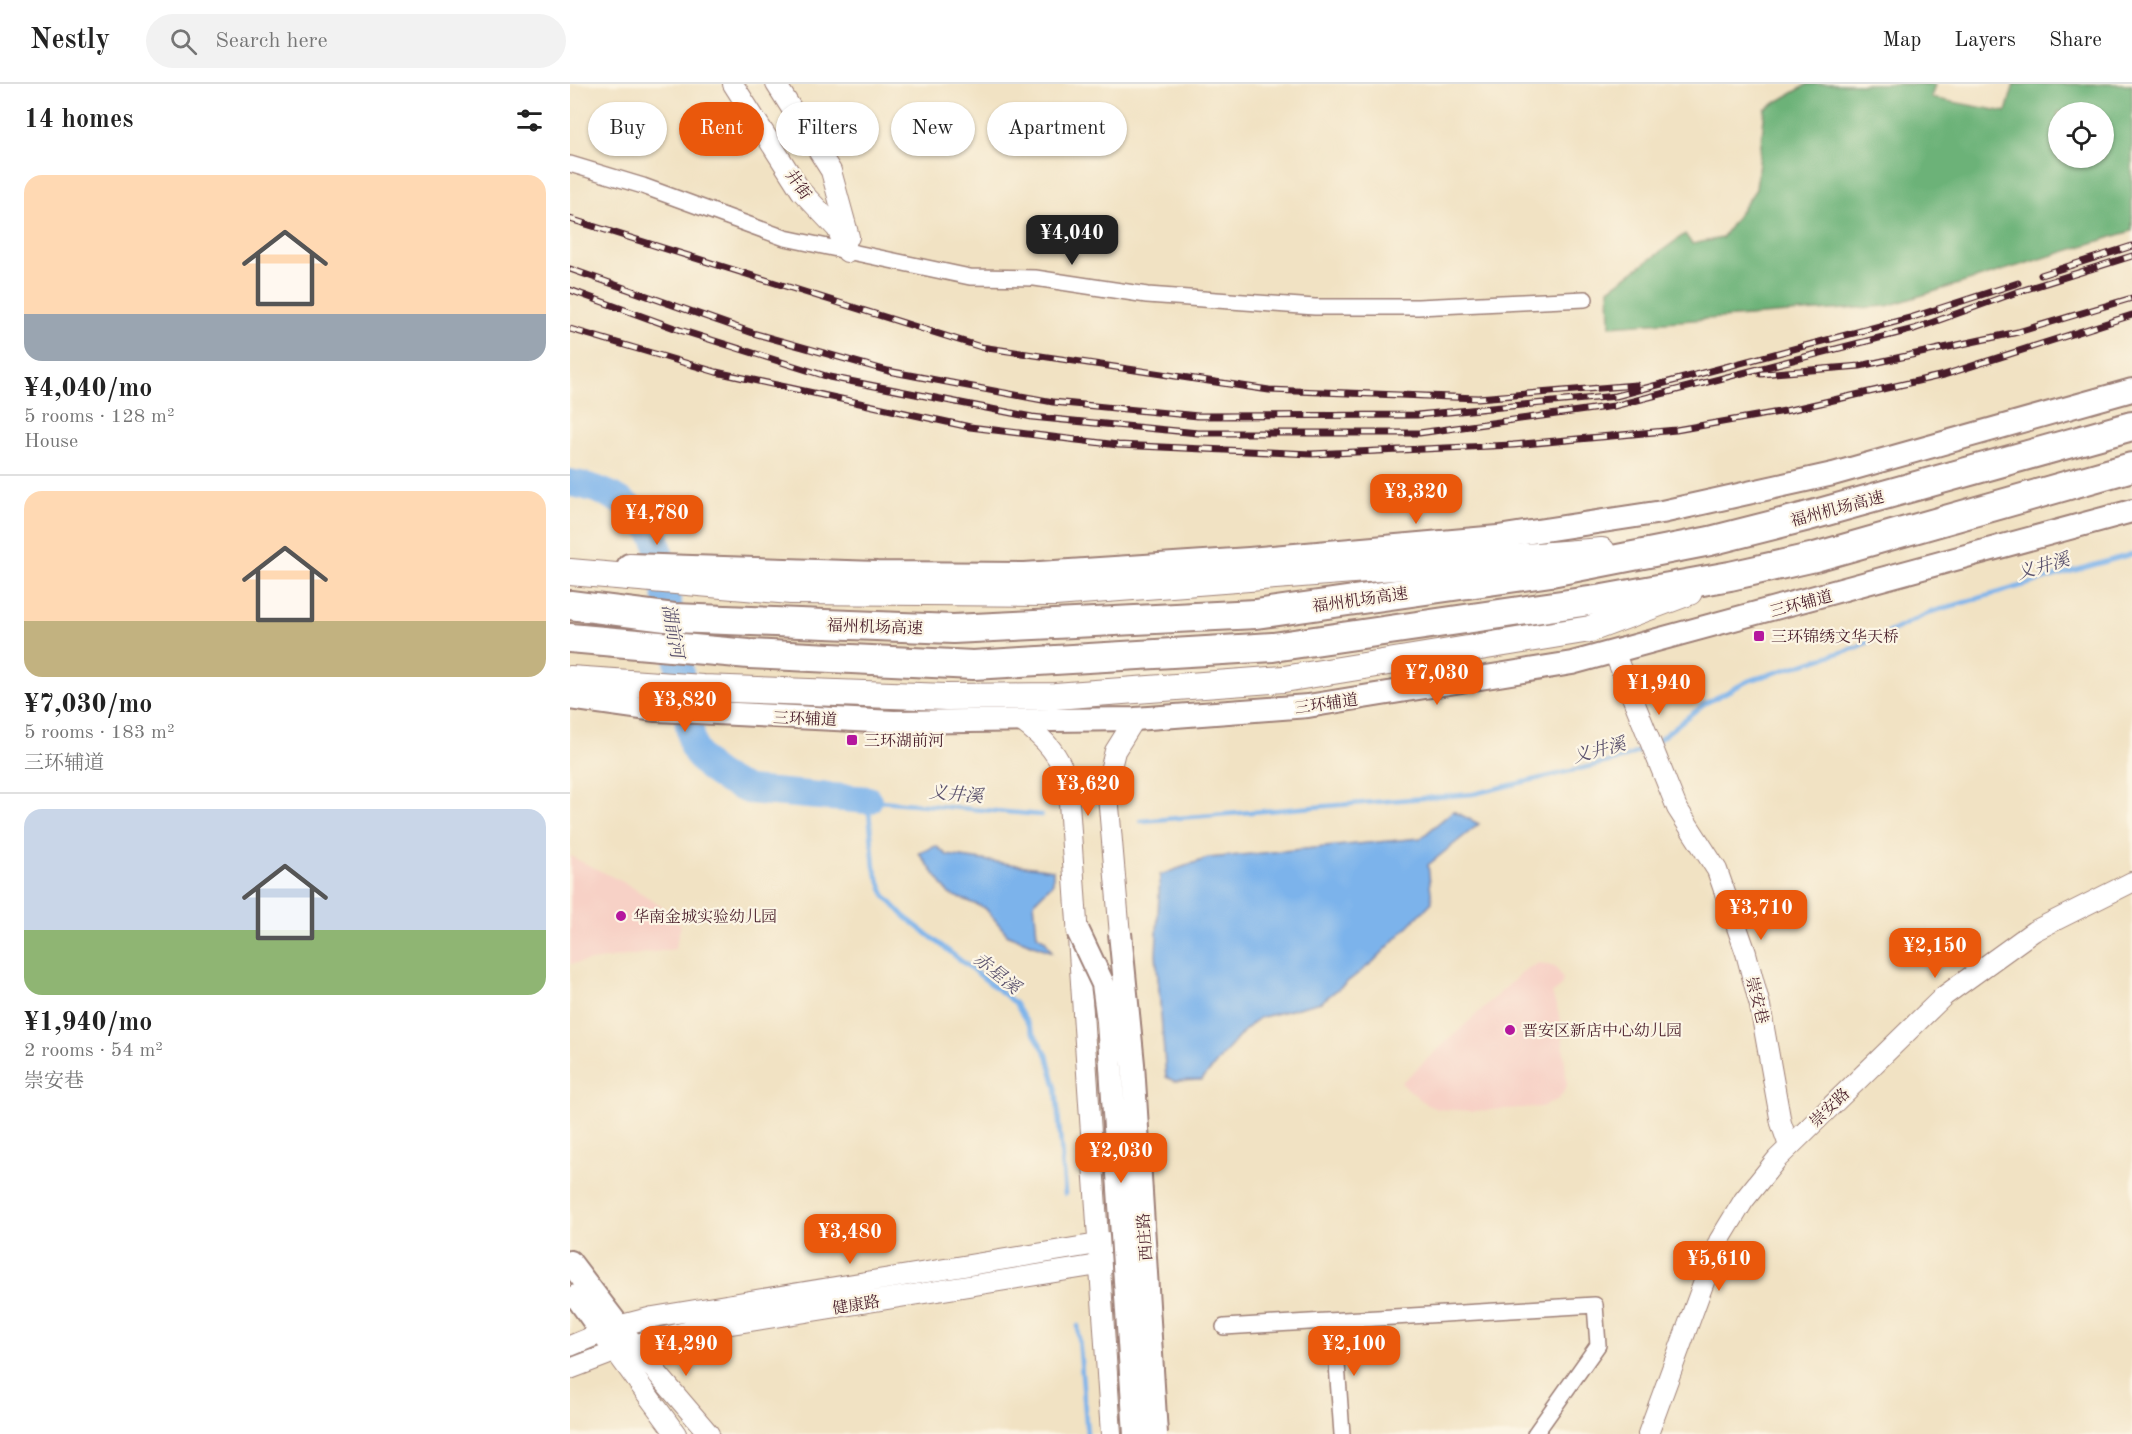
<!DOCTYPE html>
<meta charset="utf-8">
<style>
body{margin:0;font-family:"Old Standard TT","Noto Serif SC",serif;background:#f2f2f2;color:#222;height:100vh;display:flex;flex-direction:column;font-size:22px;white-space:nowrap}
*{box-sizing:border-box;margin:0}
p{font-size:20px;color:#767676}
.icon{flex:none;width:33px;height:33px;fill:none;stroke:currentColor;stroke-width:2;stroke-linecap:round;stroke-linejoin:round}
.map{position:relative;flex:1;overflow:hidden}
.sheet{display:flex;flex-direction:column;background:#fff;width:570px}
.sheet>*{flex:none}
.hud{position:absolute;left:18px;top:18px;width:570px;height:54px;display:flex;gap:12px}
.controls{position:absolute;left:1478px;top:18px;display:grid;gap:12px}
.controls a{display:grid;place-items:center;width:66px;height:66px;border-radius:50%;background:#fff;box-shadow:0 2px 4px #0004;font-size:30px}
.price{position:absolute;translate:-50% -51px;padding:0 14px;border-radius:12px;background:#ea580c;color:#fff;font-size:20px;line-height:39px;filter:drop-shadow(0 2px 3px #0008)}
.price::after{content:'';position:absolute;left:50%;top:36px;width:18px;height:14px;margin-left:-9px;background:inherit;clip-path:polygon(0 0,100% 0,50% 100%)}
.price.current{background:#222;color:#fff}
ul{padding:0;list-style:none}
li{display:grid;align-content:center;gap:12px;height:318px;padding:0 24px}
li+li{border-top:2px solid #e0e0e0}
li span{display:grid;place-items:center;height:186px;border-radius:18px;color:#555}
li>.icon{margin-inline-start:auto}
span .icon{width:108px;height:108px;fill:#fffc;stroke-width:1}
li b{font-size:26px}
h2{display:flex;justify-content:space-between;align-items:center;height:72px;padding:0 24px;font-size:26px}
.tag{padding:0 21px;border-radius:27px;background:#fff;box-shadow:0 2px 4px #0004;font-size:21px;line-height:54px}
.tag.current{background:#ea580c;color:#fff}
header{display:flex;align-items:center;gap:36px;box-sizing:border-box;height:84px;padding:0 30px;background:#fff;border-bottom:2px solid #e0e0e0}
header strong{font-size:28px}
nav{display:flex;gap:33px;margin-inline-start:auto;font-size:21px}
.search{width:420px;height:54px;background:#f2f2f2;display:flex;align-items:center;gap:15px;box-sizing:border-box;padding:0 21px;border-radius:33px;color:#767676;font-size:22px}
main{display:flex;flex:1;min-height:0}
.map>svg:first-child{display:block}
</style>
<header>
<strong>Nestly</strong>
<div class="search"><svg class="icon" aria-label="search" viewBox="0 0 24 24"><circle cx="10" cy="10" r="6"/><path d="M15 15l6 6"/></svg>Search here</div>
<nav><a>Map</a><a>Layers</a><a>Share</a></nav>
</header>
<main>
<section class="sheet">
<h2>14 homes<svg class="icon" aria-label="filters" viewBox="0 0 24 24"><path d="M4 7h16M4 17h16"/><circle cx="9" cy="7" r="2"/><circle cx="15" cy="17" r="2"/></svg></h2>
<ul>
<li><span style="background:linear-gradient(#ffd9b3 75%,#9aa5b1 0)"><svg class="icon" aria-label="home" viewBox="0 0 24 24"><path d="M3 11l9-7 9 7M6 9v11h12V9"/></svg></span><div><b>¥4,040/mo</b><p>5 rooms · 128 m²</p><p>House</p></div></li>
<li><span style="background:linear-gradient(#ffd9b3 70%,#c2b280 0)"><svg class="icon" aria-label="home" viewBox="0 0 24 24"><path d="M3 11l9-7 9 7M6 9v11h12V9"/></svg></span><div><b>¥7,030/mo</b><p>5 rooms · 183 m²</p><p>三环辅道</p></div></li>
<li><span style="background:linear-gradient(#c9d6e8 65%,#8fb573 0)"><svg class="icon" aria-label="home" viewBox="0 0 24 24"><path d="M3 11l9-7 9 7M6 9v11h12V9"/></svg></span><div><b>¥1,940/mo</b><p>2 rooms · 54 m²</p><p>崇安巷</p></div></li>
</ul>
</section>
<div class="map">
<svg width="1562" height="1350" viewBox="0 0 1562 1350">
<rect width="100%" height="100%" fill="#fcf5e5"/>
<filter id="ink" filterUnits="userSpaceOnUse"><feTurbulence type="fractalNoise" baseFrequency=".0167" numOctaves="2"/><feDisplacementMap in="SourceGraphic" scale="12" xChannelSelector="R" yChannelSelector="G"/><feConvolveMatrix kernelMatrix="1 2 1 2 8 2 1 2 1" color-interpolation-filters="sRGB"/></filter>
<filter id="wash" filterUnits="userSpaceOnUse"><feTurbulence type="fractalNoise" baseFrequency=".008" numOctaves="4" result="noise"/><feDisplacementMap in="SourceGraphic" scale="24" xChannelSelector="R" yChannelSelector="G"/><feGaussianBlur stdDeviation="1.35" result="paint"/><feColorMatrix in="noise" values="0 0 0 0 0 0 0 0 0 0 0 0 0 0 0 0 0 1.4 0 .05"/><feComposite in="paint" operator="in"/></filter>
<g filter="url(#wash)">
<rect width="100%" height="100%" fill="#f1e2c3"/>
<path fill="#f7d1c6" d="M0 772 57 800 93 823 111 841 105 865 0 880Z
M969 879 985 882 993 895 991 902 982 909 991 937 997 1002 988 1016 971 1023 903 1027 868 1025 857 1021 831 999 956 885Z"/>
<path fill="#6cb278" stroke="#5b6852" stroke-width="1.5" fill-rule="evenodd" d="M1238 0H1365L1361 14 1436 28 1444 0H1562V147L1317 222 1040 242 1039 205 1115 150 1122 160 1152 154 1186 105 1195 25ZM1533 28V74H1488V28Z"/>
<path fill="#7cb3eb" stroke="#63698b" stroke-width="1.5" d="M883 727 909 740 858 781 862 818 803 878 751 918 689 934 673 948 632 996 604 997 596 993 586 870 590 791 638 774 851 754Z
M366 762 377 771 483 786V799L464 818 467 851 475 856 482 868 438 851 415 824 379 810 349 769Z"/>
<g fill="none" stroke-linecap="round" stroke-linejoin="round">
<path stroke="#7cb3eb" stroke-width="4.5" d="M1086 658 1134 620 1178 597 1288 563 1361 528 1562 470
M471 731 298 716 304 783 315 812 334 832 445 919 477 971 486 1004 495 1110
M571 737 903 710 1051 675 1077 664
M508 1242 517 1350"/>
<path stroke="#7cb3eb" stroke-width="28" d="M0 399C36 404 71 423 87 457L123 663C135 686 156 697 178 706L298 716"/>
</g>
</g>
<g filter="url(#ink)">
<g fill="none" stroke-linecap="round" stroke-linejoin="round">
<g stroke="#9e8077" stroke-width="18">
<path id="minor" d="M0 80 73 102 215 154 400 193 465 194 577 211 745 223H848L1015 215
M764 1238 772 1350
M654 1243 1025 1221 1028 1261 965 1350"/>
</g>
<g stroke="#9e8077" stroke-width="22">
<path id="tertiary" d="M163 0 231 107 267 145 277 168
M206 0 261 87 279 153
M1044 568 1107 724 1147 786 1176 869 1190 922 1211 1039 1219 1062
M451 637C474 654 493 673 498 703L541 1350
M551 863 537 699 545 667 565 635
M63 1261 139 1350
M0 1262 48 1242 83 1233 540 1158
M46 1268 106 1350
M0 1285 63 1261 124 1246 541 1179
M1078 1350 1149 1157 1174 1116 1207 1075 1374 912 1464 847 1562 798"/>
</g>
<g stroke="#9e8077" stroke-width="26">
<path id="secondary" d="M59 481 307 489 455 490 679 475 928 453 1092 428 1263 390 1562 306
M0 614 86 626 324 638 565 635 738 622 1002 579 1562 427
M0 1178 63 1261
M6 1212 46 1268"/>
</g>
<g stroke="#9e8077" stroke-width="28">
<path id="trunk" d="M0 488 221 507 485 509 1032 467
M0 595 133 604 376 613 485 612 714 595 1020 545 1119 508"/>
</g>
<g stroke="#9e8077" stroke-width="32">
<path id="motorway" d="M0 521 104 534 383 545 686 530 981 488 1140 457 1235 433 1562 342
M0 554 179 570 403 581 703 563 1033 515 1160 492 1245 473 1562 383"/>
</g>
<use href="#minor" stroke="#fff" stroke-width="15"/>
<use href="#tertiary" stroke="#fff" stroke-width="20"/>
<use href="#secondary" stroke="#fff" stroke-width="22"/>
<use href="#trunk" stroke="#fff" stroke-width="26"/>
<use href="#motorway" stroke="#fff" stroke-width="28"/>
<g stroke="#4a1f2b" stroke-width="7">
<path id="rail" d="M0 135 411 263 699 306 908 314 1066 301
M0 185 183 249 318 287 483 318 628 332 847 331 1046 312 1340 234 1448 199
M1471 191 1562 162
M0 206 110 246 259 293 462 333 628 349H849L1044 322 1344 245 1447 208 1562 172
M0 245 146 288 400 343 548 361 741 370 943 361 1106 346 1215 327 1374 291 1562 231
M1191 290 1290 282 1448 248 1562 214"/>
</g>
<use href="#rail" stroke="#fcf5e5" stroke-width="4.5" stroke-dasharray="14" stroke-linecap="butt"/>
<g stroke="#9e8077" stroke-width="26" stroke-linecap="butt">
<path id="secondary-bridge" d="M508 847 533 900 538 937 565 1350
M550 849 563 980 586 1350"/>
</g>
<use href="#secondary-bridge" stroke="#fff" stroke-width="22"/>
</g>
</g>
<g fill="#b5179e" stroke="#fcf5e5" stroke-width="2">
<rect x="1183" y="546" width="12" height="12" rx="3"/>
<rect x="276" y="650" width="12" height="12" rx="3"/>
<circle cx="51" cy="832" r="6"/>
<circle cx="940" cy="946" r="6"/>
</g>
<g text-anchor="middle" stroke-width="4.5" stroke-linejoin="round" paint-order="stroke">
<g font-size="16" fill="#4a1f2b" stroke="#fcf5e5">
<text transform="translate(229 100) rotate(55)" y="6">井街</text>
<text transform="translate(1267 424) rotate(-15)" y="6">福州机场高速</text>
<text transform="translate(790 515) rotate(-8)" y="6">福州机场高速</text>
<text transform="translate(1231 519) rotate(-15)" y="6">三环辅道</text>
<text transform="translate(305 542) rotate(2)" y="6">福州机场高速</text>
<text transform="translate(756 619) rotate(-8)" y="6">三环辅道</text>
<text transform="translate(235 634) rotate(2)" y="6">三环辅道</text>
<text transform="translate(1188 916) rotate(76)" y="6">崇安巷</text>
<text transform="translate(1259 1023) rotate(-44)" y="6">崇安路</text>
<text transform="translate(574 1153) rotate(-94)" y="6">西庄路</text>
<text transform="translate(286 1220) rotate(-9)" y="6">健康路</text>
</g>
<g font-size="16" fill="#4a1f2b" stroke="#fcf5e5" text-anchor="start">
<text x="1201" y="558">三环锦绣文华天桥</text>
<text x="294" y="662">三环湖前河</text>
<text x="63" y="838">华南金城实验幼儿园</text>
<text x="952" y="952">晋安区新店中心幼儿园</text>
</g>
<g font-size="18" font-style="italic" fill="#5c536e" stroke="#fcf5e5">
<text transform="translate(1473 482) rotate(-16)" y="6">义井溪</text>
<text transform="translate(103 547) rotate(80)" y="6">湖前河</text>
<text transform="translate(1029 666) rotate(-15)" y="6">义井溪</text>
<text transform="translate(386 710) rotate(5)" y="6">义井溪</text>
<text transform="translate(427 889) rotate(39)" y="6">赤星溪</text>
</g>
</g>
</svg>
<div class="controls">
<a><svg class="icon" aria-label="locate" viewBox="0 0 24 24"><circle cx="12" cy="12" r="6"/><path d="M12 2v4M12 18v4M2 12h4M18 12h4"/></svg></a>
</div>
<b class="price current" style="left:502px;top:182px">¥4,040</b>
<b class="price" style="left:846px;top:441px">¥3,320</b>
<b class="price" style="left:87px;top:462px">¥4,780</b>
<b class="price" style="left:867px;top:622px">¥7,030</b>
<b class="price" style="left:1089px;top:632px">¥1,940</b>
<b class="price" style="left:115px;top:649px">¥3,820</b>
<b class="price" style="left:518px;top:733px">¥3,620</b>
<b class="price" style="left:1191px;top:857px">¥3,710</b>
<b class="price" style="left:1365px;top:895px">¥2,150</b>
<b class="price" style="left:551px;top:1100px">¥2,030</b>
<b class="price" style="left:280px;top:1181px">¥3,480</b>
<b class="price" style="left:1149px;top:1208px">¥5,610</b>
<b class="price" style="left:116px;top:1293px">¥4,290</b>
<b class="price" style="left:784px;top:1293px">¥2,100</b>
<div class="hud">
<a class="tag">Buy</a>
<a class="tag current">Rent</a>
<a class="tag">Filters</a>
<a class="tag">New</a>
<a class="tag">Apartment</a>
</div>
</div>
</main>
